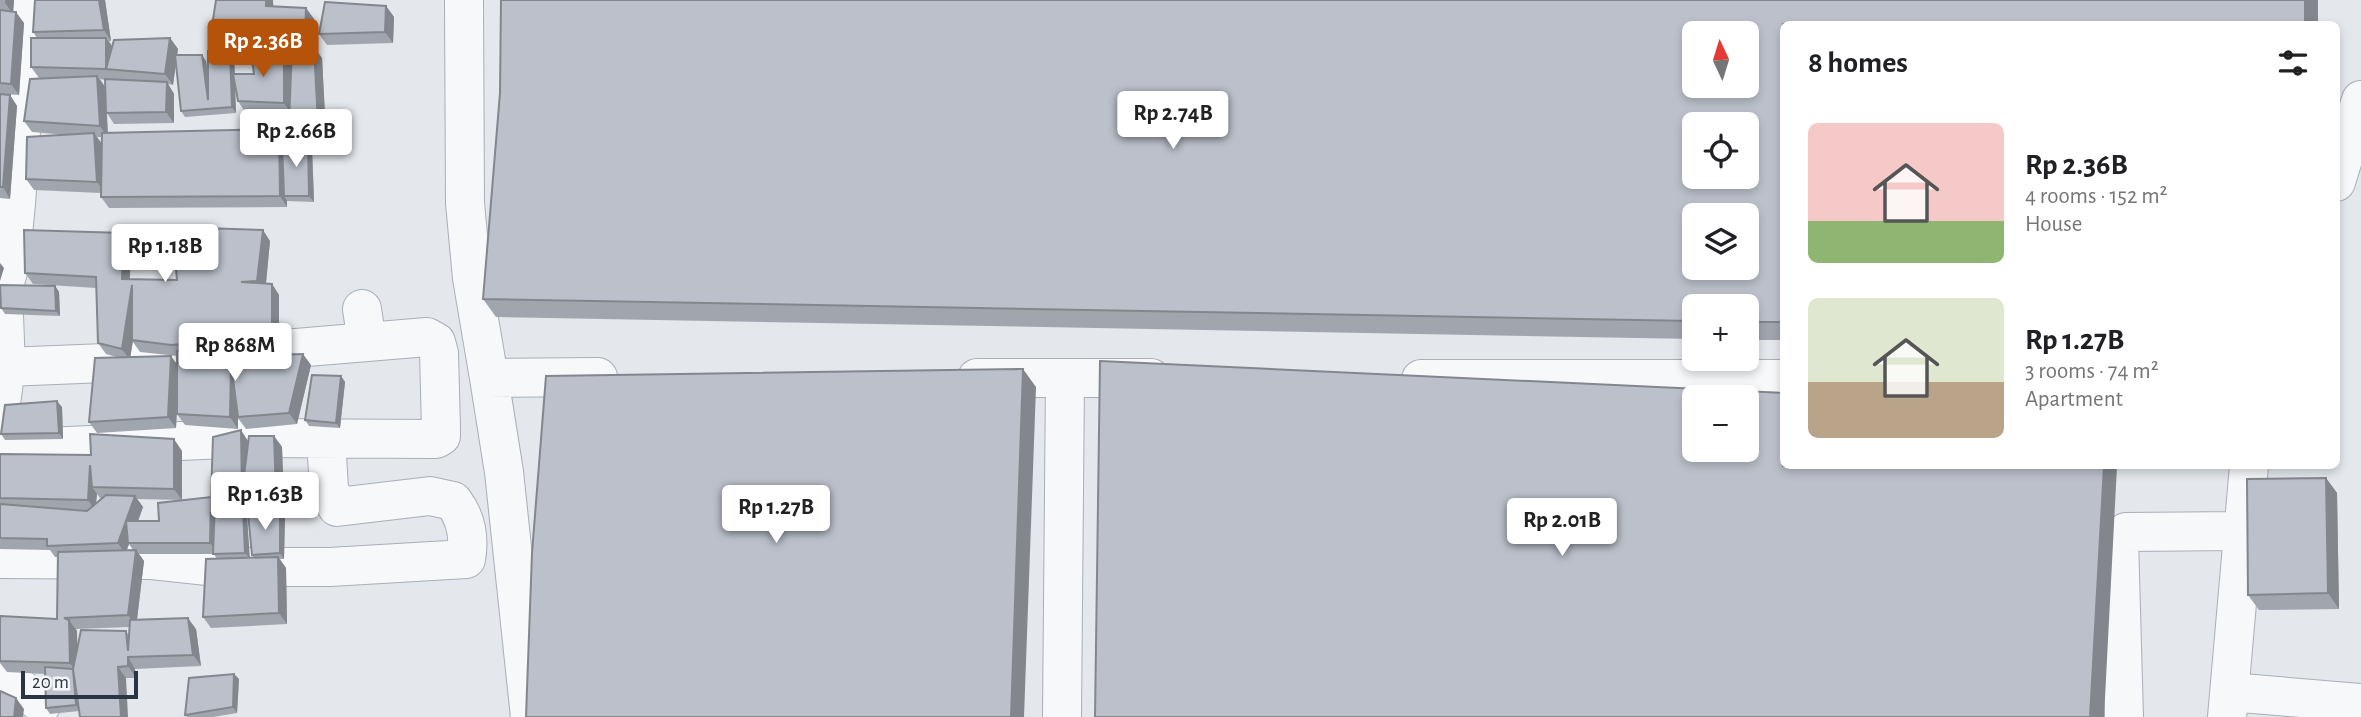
<!DOCTYPE html>
<meta charset="utf-8">
<style>
body{margin:0;font-family:"Alegreya Sans",sans-serif;background:#f2f2f2;color:#202124;height:100vh;display:flex;flex-direction:column;font-size:26px;white-space:nowrap}
*{box-sizing:border-box;margin:0}
p{font-size:23px;color:#757577}
.icon{flex:none;width:38px;height:38px;fill:none;stroke:currentColor;stroke-width:2;stroke-linecap:round;stroke-linejoin:round}
.map{position:relative;flex:1;overflow:hidden}
.panel{position:absolute;left:1780px;top:21px;width:560px;height:448px;display:flex;flex-direction:column;background:#fff;border-radius:10px;box-shadow:0 4px 10px #0003}
.panel>*{flex:none}
.needle{width:46px;rotate:356deg}
.tools{position:absolute;left:1682px;top:21px;display:grid;gap:14px}
.tools a{display:grid;place-items:center;width:77px;height:77px;border-radius:10px;background:#fff;box-shadow:0 4px 10px #0003;font-size:35px}
.scale{position:absolute;left:21px;bottom:18px;width:117px;box-sizing:border-box;padding-left:7px;border:4px solid #2b3445;border-top:0;font-size:19px;line-height:24px;white-space:nowrap;color:#2b3445;-webkit-text-stroke:5px #f4f6f9;paint-order:stroke}
.price{position:absolute;translate:-50% -60px;padding:0 16px;border-radius:7px;background:#fff;color:#222;font-size:23px;line-height:46px;filter:drop-shadow(0 2px 4px #0008)}
.price::after{content:'';position:absolute;left:50%;top:42px;width:21px;height:16px;margin-left:-10px;background:inherit;clip-path:polygon(0 0,100% 0,50% 100%)}
.price.current{background:#b45309;color:#fff}
ul{padding:0;list-style:none}
li{display:flex;align-items:center;gap:21px;height:175px;padding:0 28px}
li span{display:grid;place-items:center;flex:none;width:196px;height:140px;border-radius:10px;color:#555}
li>.icon{margin-inline-start:auto}
span .icon{width:84px;height:84px;fill:#fffc;stroke-width:1}
li b{font-size:30px}
h2{display:flex;justify-content:space-between;align-items:center;height:84px;padding:0 28px;font-size:30px}
.map>svg:first-child{display:block}
</style>
<div class="map">
<svg width="2361" height="717" viewBox="0 0 2361 717">
<rect width="100%" height="100%" fill="#e4e7ec"/>
<g fill="none" stroke-linecap="round" stroke-linejoin="round">
<g stroke="#a9aeb7" stroke-width="40">
<path id="minor" d="M464 0 465 203 472 278 489 378 598 377
M2336 182 2361 100
M6 367 130 362 367 342 362 309
M489 378 504 472 530 717
M977 378H1151
M1421 379H1783
M0 411 6 367 3 290 10 264 16 204 30 0
M0 449 248 438 436 439 441 436V429L439 353 436 342 427 337 367 342
M0 559 152 560 217 567H330L466 559C470 537 466 518 453 501L430 496 337 507 329 489 326 439
M0 674 42 704
M2230 692 2361 703
M1062 717 1065 378
M2124 717 2119 538 2126 532 2241 531
M2227 717 2249 466"/>
</g>
<use href="#minor" stroke="#f7f8fa" stroke-width="38"/>
</g>
<path fill="#a1a5ae" fill-rule="evenodd" d="M0 0H14L13 12 24 23 19 95 4 94 10 95 17 106 10 199 0 198Z
M105 0 111 41H109L112 46 170 38 178 49 177 55 206 61 208 73 230 51 234 57 235 74H254L252 53H248L239 38 220 37 212 26 274 7 306 8 314 19 313 47 322 58 326 134 297 133 289 122 290 114 245 112 238 101 235 87 236 113 185 117 181 111 176 63 173 85 168 84 174 94V123L114 124 107 113 108 133 287 141V143H308L312 149 314 202 287 201V207L109 208 101 197V193L34 190 26 179 68 135 32 132 24 121 48 78H39L31 67 37 38 33 32ZM100 79 105 80V87ZM97 137H102V144Z
M501 0H2318V24H1783V340H1746V306H1694V339L496 317 483 299 500 93Z
M386 6 394 17 393 43 327 45 319 34Z
M270 241 266 284H272L279 295V340L232 351 235 356 311 365 297 424 246 429 238 418V429L185 425 177 414V406L176 428 97 433 89 422 120 358 106 354 98 343 96 288 33 284 25 273 131 244 130 279 177 280ZM133 342 140 352 177 356V364L130 357Z
M55 286 59 292 60 316 5 314 1 308Z
M341 376 345 382 340 428 309 426 305 420Z
M62 407 63 439 5 440 1 434Z
M274 436 282 447 284 505 249 510 241 509 247 516 249 558H254L252 555 280 510 285 516 284 559H280L286 568 287 624 211 628 203 617 217 559 214 554H139L144 561 137 620 196 629 201 666 135 669 136 678H126L79 711 50 714 46 708 45 674 7 672 0 663V616L57 619 58 557H55L50 550 0 549V454L91 455 182 451V500L137 499 143 507 138 521H159L211 497 248 441ZM97 494 100 498H102L96 503ZM129 544 133 550H127ZM130 627 129 636 126 631 77 648V631L76 629Z
M2326 478 2337 493 2339 609 2259 610 2248 595Z
M234 674 239 679 237 713 213 717H187L185 715Z"/>
<path fill="#83868d" d="M5 0H14L13 14 5 3Z
M99 0H105L111 41 104 30Z
M266 0H273L274 18 266 6Z
M2305 0H2318V24H2305Z
M386 6 394 17 393 43 385 32Z
M306 8 314 19 313 54 305 43Z
M16 12 24 23 19 95 11 84Z
M106 38 114 49 106 69Z
M170 38 178 49 173 85 165 74Z
M314 47 322 58 326 134 318 123Z
M284 50 292 61V114L284 103Z
M230 51 234 57 236 113 232 107Z
M202 55 206 61 212 106 208 100Z
M97 76 105 87 108 138 100 126Z
M167 82 174 94V123L166 112Z
M10 95 17 106 10 199 3 187Z
M279 129 287 141V196H284L287 201V207L280 196Z
M94 133 102 144 105 193 97 182Z
M308 143 312 149 314 202 309 196Z
M263 230 270 241 265 292 257 281Z
M124 233 131 244 129 290 122 279Z
M0 263 4 268 0 281Z
M272 284 279 295V340L272 329Z
M132 285 139 296 130 360 122 349Z
M55 286 59 292 60 316 56 311Z
M229 347 237 358 230 356Z
M303 354 311 365 297 424 289 413Z
M171 356 179 367 176 428 168 417Z
M231 364 238 375V429L230 417Z
M1023 369 1036 387 1024 717H1011Z
M341 376 345 382 340 428 336 423Z
M57 401 62 407 63 439 59 433Z
M241 430 248 441 242 491Z
M274 436 282 447 284 505 276 494Z
M174 439 182 451V500L174 489Z
M90 465 92 487 97 494 95 511 88 500Z
M2104 466H2117L2104 717H2090Z
M2326 478 2337 493 2339 609 2328 593Z
M135 496 143 507 130 543H128L129 544 125 554 118 543Z
M211 497 219 508 218 554 210 543Z
M243 510 247 516 250 559 245 553Z
M280 510 285 516 284 559 280 553Z
M136 550 144 561 136 627 128 615Z
M278 557 286 568 287 624 279 613Z
M188 618 196 629 201 666 193 655Z
M69 620 77 631 78 675 80 711 76 705 74 669 70 663Z
M128 657 135 669 136 678 128 666Z
M118 667 126 678 128 717H121Z
M234 674 239 679 237 713 233 707Z
M16 698 24 709 23 717H14Z"/>
<path fill="#bbc0ca" stroke="#83868d" stroke-width="2" fill-rule="evenodd" d="M35 0H99L104 30 33 32Z
M216 0H266V6L306 8 305 43 241 42 235 27 212 26Z
M501 0H2305V24H1783V322H1746V306H1694V321L483 299 500 93ZM1694 33H1746V86H1694ZM1694 124H1746V177H1694ZM1694 215H1746V268H1694Z
M325 2 386 6 385 32 319 34Z
M0 10 16 12 11 84 0 83Z
M31 38H106V69L31 67Z
M170 38 165 74 106 69 114 40Z
M314 47 318 123 289 122 292 49Z
M284 50V103L238 101 233 74H254L251 51Z
M208 51H230L232 107 181 111 175 55H202L208 100Z
M97 76 100 126 24 121 30 79Z
M105 79 167 82 166 112 106 113Z
M0 94 10 95 3 187H0Z
M279 129 280 196 101 197 102 133Z
M94 133 97 182 26 179 27 137Z
M282 142 308 143 309 196H284Z
M172 227 263 230 257 281 241 282 272 284V329L219 341 171 345 132 340V285L122 349 98 343 96 277 25 273 24 230 124 233 122 279 177 280Z
M0 285 55 286 56 311 1 308Z
M229 347 230 356 303 354 289 413 238 417 231 364 230 417 177 414V351Z
M171 356 168 417 89 422 95 358Z
M1100 361 1783 393V466H2104L2090 717H1095ZM1694 397H1746V450H1694Z
M1023 369 1011 717H526L532 553 546 376Z
M312 375 341 376 336 423 305 420Z
M57 401 59 433 1 434 5 405Z
M241 430 242 491 249 436H274L276 494 241 498 211 497 213 437Z
M90 434 174 439V489L92 487 90 465 88 500 0 498V454L91 455Z
M2326 478 2328 593 2248 595 2247 479Z
M106 495 135 496 118 543 47 546V539L0 538V504L87 511Z
M211 497 210 543H128L126 521H159L158 503Z
M215 502 243 510 245 553 213 554Z
M280 510V553L252 555 248 513Z
M136 550 128 615 64 618 69 620 70 663 0 661V616L57 619 58 552Z
M278 557 279 613 203 617 206 559Z
M188 618 193 655 128 657V666L118 667 121 717H80L73 669 81 630 126 631 128 651 130 620Z
M45 667 73 669 76 705 46 708Z
M234 674 233 707 185 715 189 678Z
M0 691 16 698 14 717H0Z"/>
</svg>
<div class="tools">
<a><svg class="needle" viewBox="-14 -14 28 28"><path d="M0-13l5 13h-10z" fill="#e53935"/><path d="M0 13l5-13h-10z" fill="#757577"/></svg></a>
<a><svg class="icon" aria-label="locate" viewBox="0 0 24 24"><circle cx="12" cy="12" r="6"/><path d="M12 2v4M12 18v4M2 12h4M18 12h4"/></svg></a>
<a><svg class="icon" aria-label="layers" viewBox="0 0 24 24"><path d="M12 4l9 5-9 5-9-5zM3 14l9 5 9-5"/></svg></a>
<a>+</a>
<a>−</a>
</div>
<div class="scale">20 m</div>
<b class="price current" style="left:263px;top:79px">Rp 2.36B</b>
<b class="price" style="left:1173px;top:151px">Rp 2.74B</b>
<b class="price" style="left:296px;top:169px">Rp 2.66B</b>
<b class="price" style="left:165px;top:284px">Rp 1.18B</b>
<b class="price" style="left:235px;top:383px">Rp 868M</b>
<b class="price" style="left:265px;top:532px">Rp 1.63B</b>
<b class="price" style="left:776px;top:545px">Rp 1.27B</b>
<b class="price" style="left:1562px;top:558px">Rp 2.01B</b>
<section class="panel">
<h2>8 homes<svg class="icon" aria-label="filters" viewBox="0 0 24 24"><path d="M4 7h16M4 17h16"/><circle cx="9" cy="7" r="2"/><circle cx="15" cy="17" r="2"/></svg></h2>
<ul>
<li><span style="background:linear-gradient(#f6c9c9 70%,#8fb573 0)"><svg class="icon" aria-label="home" viewBox="0 0 24 24"><path d="M3 11l9-7 9 7M6 9v11h12V9"/></svg></span><div><b>Rp 2.36B</b><p>4 rooms · 152 m²</p><p>House</p></div></li>
<li><span style="background:linear-gradient(#dfe7d0 60%,#b9a48a 0)"><svg class="icon" aria-label="home" viewBox="0 0 24 24"><path d="M3 11l9-7 9 7M6 9v11h12V9"/></svg></span><div><b>Rp 1.27B</b><p>3 rooms · 74 m²</p><p>Apartment</p></div></li>
</ul>
</section>
</div>
